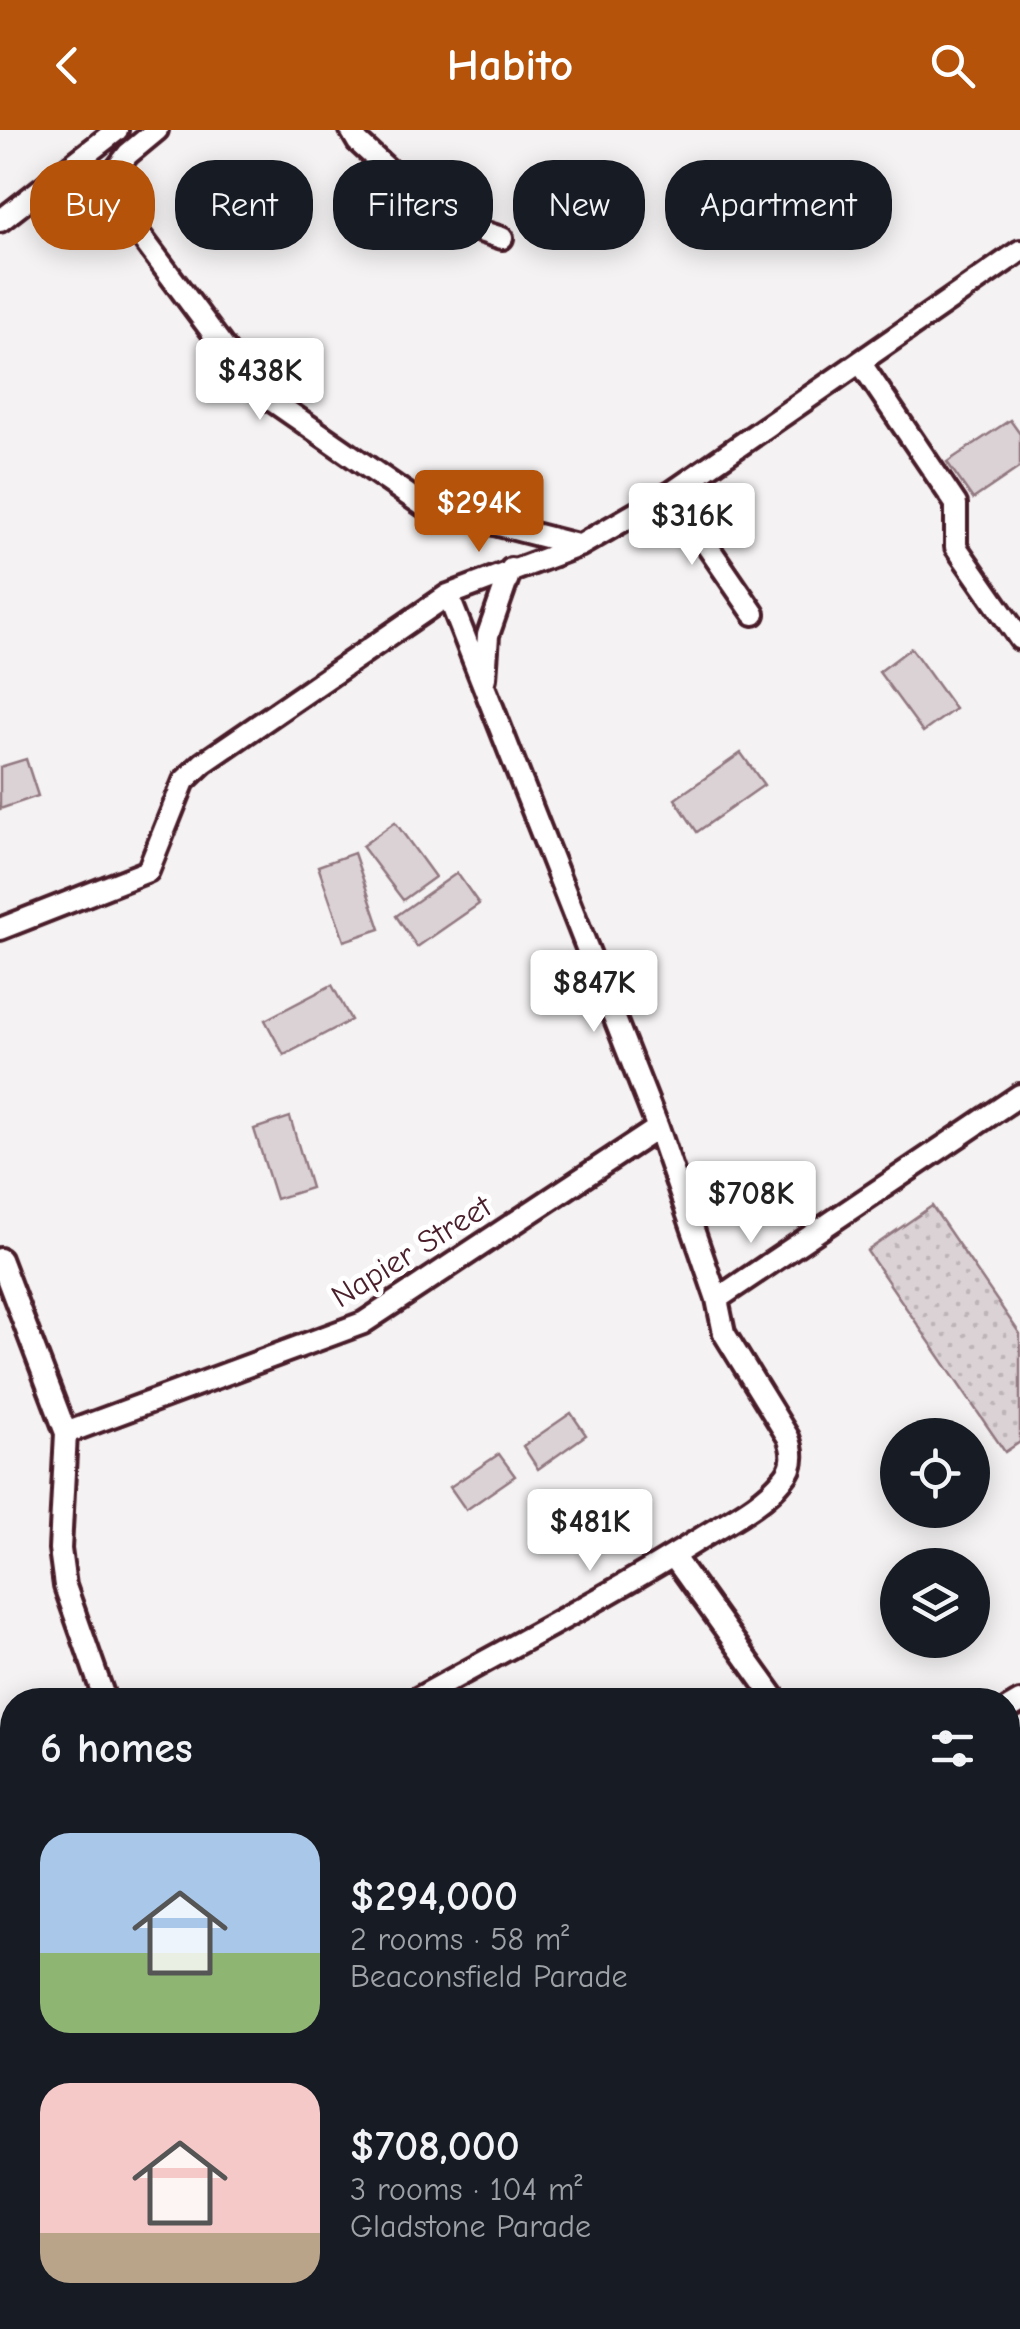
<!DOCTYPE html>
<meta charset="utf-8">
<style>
body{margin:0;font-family:"Comic Neue",sans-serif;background:#20242c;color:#f1f3f6;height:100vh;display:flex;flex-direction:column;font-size:38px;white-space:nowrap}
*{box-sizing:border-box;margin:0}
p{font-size:32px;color:#9ea1a6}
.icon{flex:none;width:55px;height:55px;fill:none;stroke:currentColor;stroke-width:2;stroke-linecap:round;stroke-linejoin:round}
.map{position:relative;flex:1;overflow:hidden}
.drawer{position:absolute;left:0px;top:1558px;width:1020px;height:642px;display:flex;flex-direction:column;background:#171b24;border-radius:40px 40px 0 0;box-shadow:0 5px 25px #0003}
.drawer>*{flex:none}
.top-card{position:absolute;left:30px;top:30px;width:960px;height:90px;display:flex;gap:20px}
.controls{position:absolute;left:880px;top:1288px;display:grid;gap:20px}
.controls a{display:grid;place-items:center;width:110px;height:110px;border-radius:50%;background:#171b24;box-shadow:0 5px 25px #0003;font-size:50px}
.price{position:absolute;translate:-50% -85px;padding:0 22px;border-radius:10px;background:#fff;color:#222;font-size:32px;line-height:65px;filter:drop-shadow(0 2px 5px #0008)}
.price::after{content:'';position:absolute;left:50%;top:60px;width:30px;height:22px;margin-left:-15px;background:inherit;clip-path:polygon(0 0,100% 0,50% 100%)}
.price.active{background:#b45309;color:#fff}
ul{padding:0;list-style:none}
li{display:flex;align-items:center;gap:30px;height:250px;padding:0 40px}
li span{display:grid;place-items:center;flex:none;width:280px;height:200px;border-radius:30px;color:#555}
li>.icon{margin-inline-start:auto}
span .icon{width:120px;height:120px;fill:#fffc;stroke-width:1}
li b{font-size:42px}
h2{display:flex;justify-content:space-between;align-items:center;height:120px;padding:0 40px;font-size:42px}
.tag{padding:0 35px;border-radius:40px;background:#171b24;box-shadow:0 5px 25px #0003;font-size:35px;line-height:90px}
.tag.active{background:#b45309;color:#fff}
header{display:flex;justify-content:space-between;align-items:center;height:130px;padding:0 40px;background:#b45309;color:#fff;font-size:45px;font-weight:700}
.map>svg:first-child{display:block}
</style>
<header><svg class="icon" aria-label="back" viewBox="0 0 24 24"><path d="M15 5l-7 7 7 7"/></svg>Habito<svg class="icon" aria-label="search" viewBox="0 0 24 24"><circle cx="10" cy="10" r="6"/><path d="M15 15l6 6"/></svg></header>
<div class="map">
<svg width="1020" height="2199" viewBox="0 0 1020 2199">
<defs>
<pattern id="grass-dots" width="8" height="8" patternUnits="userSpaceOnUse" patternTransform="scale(2.5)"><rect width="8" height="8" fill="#dbd2d5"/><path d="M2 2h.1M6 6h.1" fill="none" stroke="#bdb4b7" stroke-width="1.8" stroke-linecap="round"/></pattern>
</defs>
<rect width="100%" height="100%" fill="#f4f2f2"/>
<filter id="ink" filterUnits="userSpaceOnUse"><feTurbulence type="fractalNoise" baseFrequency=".01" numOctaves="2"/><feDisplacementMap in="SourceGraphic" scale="20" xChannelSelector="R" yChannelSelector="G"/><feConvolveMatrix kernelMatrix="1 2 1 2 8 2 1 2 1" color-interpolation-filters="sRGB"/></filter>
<g filter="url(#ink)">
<path fill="url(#grass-dots)" stroke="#927880" stroke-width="2.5" d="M932 1076 1020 1204V1312L1005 1322 867 1121Z
M0 1661 12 1670V1840L0 1846Z"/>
<path fill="#dbd2d5" stroke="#927880" stroke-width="2.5" d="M1010 290 1020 304V337L973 369 947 332Z
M911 518 955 579 923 602 879 542Z
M741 623 764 655 697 702 675 669Z
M26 629 38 666 0 679V637Z
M395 692 435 747 403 770 362 716Z
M354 723 380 799 344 811 318 736Z
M457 743 479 774 417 817 396 786Z
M332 855 351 890 284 925 265 890Z
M290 987 311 1058 276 1069 254 999Z
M571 1283 586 1305 538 1339 523 1316Z
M499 1324 515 1346 466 1380 450 1357Z"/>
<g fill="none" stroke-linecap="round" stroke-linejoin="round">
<g stroke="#4a1f2b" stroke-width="28">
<path id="minor" d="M157 0 128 24 111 46 119 77 254 258 424 376 577 415
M351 0 358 12 442 89 502 108
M0 91 117 0
M860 232 956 374V417L1020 509
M671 363 754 484
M485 548 488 505 511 439
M0 799 148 741 184 651 203 633 448 465 579 416 671 363 1020 121
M0 1129 66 1303 60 1419 65 1456 105 1570
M717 1169 1020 965
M66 1303 363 1193 658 998
M673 1426 776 1570
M415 1570C511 1516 610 1466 703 1407 730 1390 763 1374 783 1349 795 1336 794 1322 788 1307L724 1203 717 1169 658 998 448 465
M1008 1579 1020 1572
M0 1651 12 1644
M1008 1875 1020 1868
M2 2073V2063L12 2053
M1008 2182 1020 2181
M79 2188 84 2199
M427 2199 448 2188
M977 2199 993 2188"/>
</g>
<use href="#minor" stroke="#fff" stroke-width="20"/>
</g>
</g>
<g text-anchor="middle" stroke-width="10" stroke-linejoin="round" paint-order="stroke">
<g font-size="32" fill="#4a1f2b" stroke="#fff">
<text transform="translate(411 1121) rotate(-32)" y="11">Napier Street</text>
</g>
</g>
</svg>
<div class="controls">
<a><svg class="icon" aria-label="locate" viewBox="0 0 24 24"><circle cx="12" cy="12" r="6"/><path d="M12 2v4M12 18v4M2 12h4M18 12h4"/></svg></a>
<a><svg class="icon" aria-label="layers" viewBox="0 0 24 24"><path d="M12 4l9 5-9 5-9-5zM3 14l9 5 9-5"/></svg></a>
</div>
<b class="price" style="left:260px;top:293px">$438K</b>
<b class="price active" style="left:479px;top:425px">$294K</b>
<b class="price" style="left:692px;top:438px">$316K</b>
<b class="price" style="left:594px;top:905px">$847K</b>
<b class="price" style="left:751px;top:1116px">$708K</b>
<b class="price" style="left:590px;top:1444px">$481K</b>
<div class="top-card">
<a class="tag active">Buy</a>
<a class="tag">Rent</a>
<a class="tag">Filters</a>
<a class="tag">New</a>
<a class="tag">Apartment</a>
</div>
<section class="drawer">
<h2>6 homes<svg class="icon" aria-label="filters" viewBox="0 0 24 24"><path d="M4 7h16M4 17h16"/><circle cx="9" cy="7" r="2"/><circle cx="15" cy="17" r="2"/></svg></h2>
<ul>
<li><span style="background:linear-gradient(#a9c7e8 60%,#8fb573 0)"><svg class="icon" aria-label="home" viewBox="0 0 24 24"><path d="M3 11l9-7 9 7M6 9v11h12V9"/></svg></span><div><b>$294,000</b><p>2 rooms · 58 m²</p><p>Beaconsfield Parade</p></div></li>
<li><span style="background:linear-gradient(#f6c9c9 75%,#b9a48a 0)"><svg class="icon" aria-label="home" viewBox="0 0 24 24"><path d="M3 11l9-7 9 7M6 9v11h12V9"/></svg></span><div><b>$708,000</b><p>3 rooms · 104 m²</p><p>Gladstone Parade</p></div></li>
</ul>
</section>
</div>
